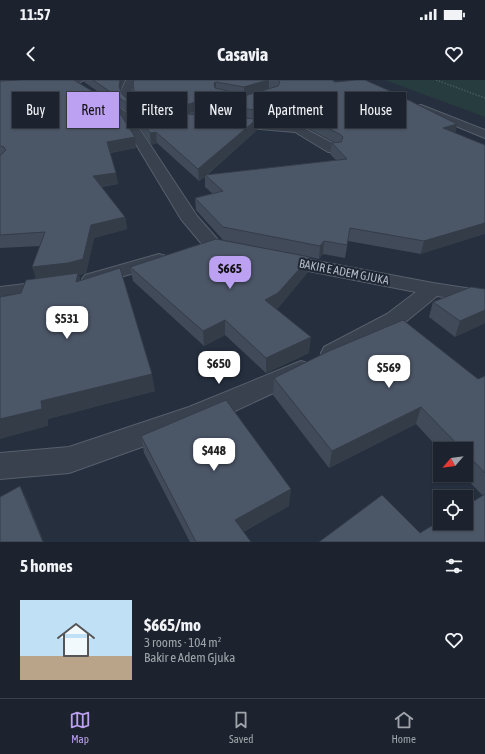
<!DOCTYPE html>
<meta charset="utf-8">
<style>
body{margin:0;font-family:"Asap Condensed",sans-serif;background:#252b36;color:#f1f3f6;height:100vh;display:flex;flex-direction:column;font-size:15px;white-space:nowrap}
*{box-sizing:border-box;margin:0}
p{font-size:13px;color:#a0a4aa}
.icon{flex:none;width:22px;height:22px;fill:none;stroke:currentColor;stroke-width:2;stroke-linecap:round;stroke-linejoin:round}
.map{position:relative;height:462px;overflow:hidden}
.details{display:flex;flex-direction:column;background:#1c232e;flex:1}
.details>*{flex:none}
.top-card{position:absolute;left:12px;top:12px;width:461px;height:36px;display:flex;gap:8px}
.needle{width:26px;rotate:242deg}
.controls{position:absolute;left:433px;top:362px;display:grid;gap:8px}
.controls a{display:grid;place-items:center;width:40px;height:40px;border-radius:0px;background:#1c232e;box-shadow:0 1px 3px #0004,0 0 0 1px #3a404a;font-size:20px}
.price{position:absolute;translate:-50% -34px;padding:0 9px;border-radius:8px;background:#fff;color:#222;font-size:13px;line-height:26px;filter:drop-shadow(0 1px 2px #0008)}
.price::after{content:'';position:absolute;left:50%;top:24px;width:12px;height:9px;margin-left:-6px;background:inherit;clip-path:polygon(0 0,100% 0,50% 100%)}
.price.current{background:#bca0f2;color:#111}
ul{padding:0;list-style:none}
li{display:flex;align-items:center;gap:12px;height:100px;padding:0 20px}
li+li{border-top:1px solid #3a404a}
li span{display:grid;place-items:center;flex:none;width:112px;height:80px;border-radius:0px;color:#555}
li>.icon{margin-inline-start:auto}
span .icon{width:48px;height:48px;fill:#fffc;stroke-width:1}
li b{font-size:17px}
h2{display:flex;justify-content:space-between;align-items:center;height:48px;padding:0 20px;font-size:17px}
.pill{padding:0 14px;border-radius:0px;background:#1c232e;box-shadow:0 1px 3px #0004,0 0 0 1px #3a404a;font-size:14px;line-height:36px}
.pill.current{background:#bca0f2;color:#111}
.status{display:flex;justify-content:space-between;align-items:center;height:28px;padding:0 20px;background:#1c232e;direction:ltr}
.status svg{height:11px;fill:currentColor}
header{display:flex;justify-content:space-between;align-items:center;height:52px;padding:0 20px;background:#1c232e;font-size:18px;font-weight:700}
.menu{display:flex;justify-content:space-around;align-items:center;height:56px;border-top:1px solid #3a404a;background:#1c232e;font-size:11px;color:#a0a4aa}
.menu a{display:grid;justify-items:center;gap:2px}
.menu .current{color:#bca0f2}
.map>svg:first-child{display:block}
</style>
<div class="status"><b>11:57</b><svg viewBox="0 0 49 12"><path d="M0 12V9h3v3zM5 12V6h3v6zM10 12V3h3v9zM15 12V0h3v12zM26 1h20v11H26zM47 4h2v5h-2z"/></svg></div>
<header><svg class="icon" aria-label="back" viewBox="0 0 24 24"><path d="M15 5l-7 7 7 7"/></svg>Casavia<svg class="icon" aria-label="heart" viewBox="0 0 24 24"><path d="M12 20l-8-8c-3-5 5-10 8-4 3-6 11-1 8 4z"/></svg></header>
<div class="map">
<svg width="485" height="462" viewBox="0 0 485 462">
<rect width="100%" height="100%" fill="#252f3e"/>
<path fill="#273c3f" d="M385 0H485V37Z"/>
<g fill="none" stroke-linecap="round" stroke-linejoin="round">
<g stroke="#575f6c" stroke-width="2">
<path id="service" d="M216 12H219L247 18 248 20 244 23 216 16Z"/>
</g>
<g stroke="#575f6c" stroke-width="2">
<path id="minor" d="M40 0H84L79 3 0 9V3Z
M126 0H136C127 20 134 23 150 34L152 36 150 38C140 41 123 28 121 18 120 12 123 6 126 0Z
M98 13 102 14 131 36 197 136 219 161 245 167 247 171 245 175 238 177 206 169 181 139 122 41 93 16Z
M238 19 242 20 243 22 242 24 184 43 180 42 178 39 180 36Z
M228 39 298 45 338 66 340 69 338 72H328L295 52 224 46 222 43 224 40Z
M159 174 166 176 169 180 166 184 92 205 85 203 82 199 85 195Z
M280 174 433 203 485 211V223L437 216 403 244 342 279 333 281 324 279 321 273 324 267 387 234 416 212 273 184 270 180 273 176Z
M50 201 57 203 60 207 57 211 0 219V207Z
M301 281 310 284 314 290 310 296 209 343 69 393 0 399V373L69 367 189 327Z"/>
</g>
<g stroke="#575f6c" stroke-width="2">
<path id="tertiary" d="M421 25 485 50V58L417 30 415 28 417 26Z"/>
</g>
<path stroke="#45595c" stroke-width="1.5" stroke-dasharray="1.5 1.5" stroke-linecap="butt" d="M436 0 485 18"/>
<use href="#service" fill="#39414e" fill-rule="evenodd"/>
<use href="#minor" fill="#39414e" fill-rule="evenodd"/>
<use href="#tertiary" fill="#39414e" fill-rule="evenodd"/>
</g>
<path fill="#404a59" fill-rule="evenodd" d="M0 0 136 68 110 73 118 104 101 107 125 137 127 149 94 158 86 193 79 195 80 201 155 311 48 339V346L21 213 36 199 40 166 0 168Z
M84 0H125L122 5 121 12 122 14 131 23 132 33H129L84 2Z
M134 0H332L335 2 457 44 421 174 348 161 345 178 323 174 319 179 223 160 196 130 195 118 213 114 205 107V97L199 101 157 63 151 65 137 42 135 32H157L140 25 135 20 133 3ZM269 9H270L228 21V13L244 16ZM210 27V36L187 34ZM257 40 281 42H300L305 47 334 62 332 63 330 74 336 80 207 95 257 50Z
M310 177 308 192 278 228 276 229 309 273 266 293 225 255 204 266 133 201 130 187Z
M485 209V243L455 257 429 237 433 222Z
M485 296V462L420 453 483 416 463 395H466V369H440V370L416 344 329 388 273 315 274 298 478 299Z
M141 356 289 426 243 452 251 462H190L144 373Z"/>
<path fill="#343c48" d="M0 0H20L0 1Z
M120 0H125L122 5 120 16 119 7Z
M269 0V9L244 16V7Z
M216 2V10L214 12V3Z
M228 11V21L186 34V25Z
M131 23 132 33H129L128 24Z
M257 39V50L205 96V95V97L199 101 198 89Z
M457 44 455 55 443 48Z
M156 52 157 63 151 65 150 53Z
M135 57 136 68 109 73 107 62Z
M116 93 118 104 95 107 93 96Z
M125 137 127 149 94 158 86 193 79 195 82 209 37 201 32 187 91 145Z
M485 143V154L421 174 424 161Z
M324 161 323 174 319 179 320 166Z
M310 177 308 192 278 228 265 235V220Z
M485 230V243L455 257 460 241Z
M225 240V255L204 266 203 251Z
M311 257 309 273 266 293V278Z
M152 294 155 311 48 339V346L0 359V339L41 321Z
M421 327 416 344 329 388 332 371Z
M20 406 28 422 44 462H43Z
M291 409 289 426 235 456V440Z"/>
<path fill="#4b5667" stroke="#343c48" d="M22 0H74L92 11 119 32 135 57 107 62 116 93 93 96 125 137 91 145 83 179 68 183 32 187 45 152 0 155V75H1L6 70 4 67 0 66V1Z
M93 0H120L119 7 122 14 131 23 128 24Z
M134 0H268L244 7 216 2 214 3 215 8 228 11 186 25 156 22 139 16 134 11 133 3Z
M278 0H332L335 2 356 0H365L390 11 457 44 443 48 485 65V143L424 161 350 148 347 165 324 161 320 166 223 147 195 118 223 111 205 95 347 79 332 63 341 62 343 57 341 55 306 37 301 32H282L210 26 278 6 280 2Z
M145 31 257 39 198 89 156 52 150 53 135 32Z
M216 159 310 177 278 213 265 220 311 257 266 278 225 240 203 251 130 187Z
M120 188 152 294 41 321 42 329 0 339V217L21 213 26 200 78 193 76 202Z
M471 207 485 209V230L460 241 433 222Z
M403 240 478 299 485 296V393L466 373V369H462L421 327 332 371 274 298 329 271Z
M226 320 291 409 235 440 251 462H196L141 356Z
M20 406 43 462H0V417Z
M485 414V462H319L382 415 420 453 440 441V443H466V426Z"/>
<g text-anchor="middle" stroke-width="4" stroke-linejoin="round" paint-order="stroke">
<g font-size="12" fill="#b5bcc9" stroke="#1e2633">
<text transform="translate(344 192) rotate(11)" y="4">BAKIR E ADEM GJUKA</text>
</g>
</g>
</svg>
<div class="controls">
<a><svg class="needle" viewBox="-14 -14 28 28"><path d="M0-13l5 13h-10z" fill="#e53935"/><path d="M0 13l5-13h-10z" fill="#a0a4aa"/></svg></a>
<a><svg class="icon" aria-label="locate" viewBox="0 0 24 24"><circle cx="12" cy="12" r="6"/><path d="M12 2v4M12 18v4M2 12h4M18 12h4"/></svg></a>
</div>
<b class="price current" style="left:230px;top:210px">$665</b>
<b class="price" style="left:67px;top:260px">$531</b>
<b class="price" style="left:219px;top:305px">$650</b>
<b class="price" style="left:389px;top:309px">$569</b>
<b class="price" style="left:214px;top:392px">$448</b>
<div class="top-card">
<a class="pill">Buy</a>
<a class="pill current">Rent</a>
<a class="pill">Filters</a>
<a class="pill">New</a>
<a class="pill">Apartment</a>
<a class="pill">House</a>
</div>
</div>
<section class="details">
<h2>5 homes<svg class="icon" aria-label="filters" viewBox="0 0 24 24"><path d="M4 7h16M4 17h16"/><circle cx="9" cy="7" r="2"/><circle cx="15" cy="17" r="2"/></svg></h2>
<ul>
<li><span style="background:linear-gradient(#bfe0f5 70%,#b9a48a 0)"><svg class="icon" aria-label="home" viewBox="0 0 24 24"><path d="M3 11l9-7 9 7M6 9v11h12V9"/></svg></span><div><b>$665/mo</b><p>3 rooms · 104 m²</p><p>Bakir e Adem Gjuka</p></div><svg class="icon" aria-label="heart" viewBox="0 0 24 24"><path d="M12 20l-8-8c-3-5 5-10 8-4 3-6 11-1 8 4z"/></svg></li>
</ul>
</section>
<nav class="menu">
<a class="current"><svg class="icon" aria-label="map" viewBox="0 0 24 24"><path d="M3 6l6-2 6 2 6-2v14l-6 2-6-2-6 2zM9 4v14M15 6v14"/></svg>Map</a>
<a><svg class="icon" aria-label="saved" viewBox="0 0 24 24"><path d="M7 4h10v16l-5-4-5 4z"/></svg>Saved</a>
<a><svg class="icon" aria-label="home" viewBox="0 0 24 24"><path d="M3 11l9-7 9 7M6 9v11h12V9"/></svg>Home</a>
</nav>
